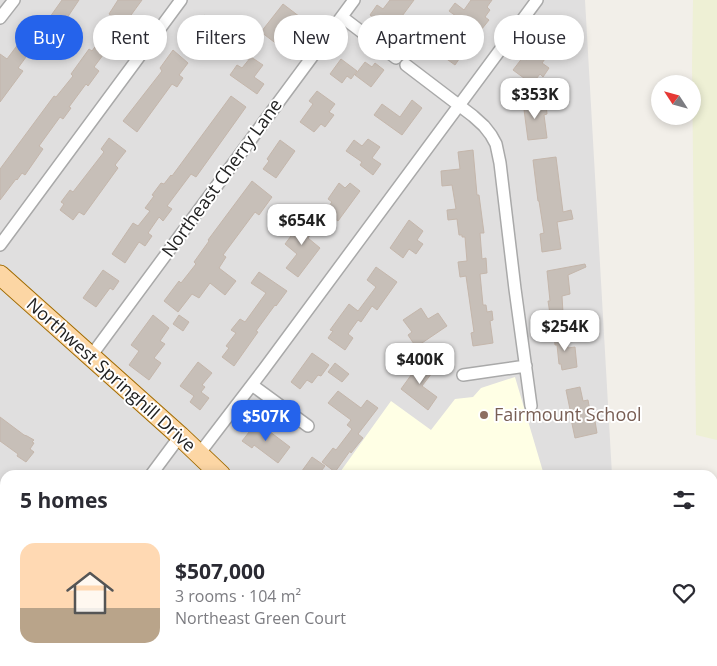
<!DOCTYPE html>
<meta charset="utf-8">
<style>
body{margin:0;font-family:"Open Sans",sans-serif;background:#f2f2f3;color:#2b2b33;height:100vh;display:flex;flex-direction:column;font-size:19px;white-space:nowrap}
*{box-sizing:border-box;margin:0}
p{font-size:16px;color:#7c7c81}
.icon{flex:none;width:28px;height:28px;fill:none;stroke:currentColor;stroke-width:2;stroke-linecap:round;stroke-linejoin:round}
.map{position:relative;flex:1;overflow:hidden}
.drawer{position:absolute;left:0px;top:470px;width:718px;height:196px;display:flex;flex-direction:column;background:#fff;border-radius:15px 15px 0 0;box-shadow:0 2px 8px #0003}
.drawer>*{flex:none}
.top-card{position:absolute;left:15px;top:15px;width:688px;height:45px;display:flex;gap:10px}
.needle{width:32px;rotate:306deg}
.buttons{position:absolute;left:651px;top:75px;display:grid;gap:10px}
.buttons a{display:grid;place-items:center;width:50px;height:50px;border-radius:50%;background:#fff;box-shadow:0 2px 8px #0003;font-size:25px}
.price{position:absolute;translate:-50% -42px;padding:0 11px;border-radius:10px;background:#fff;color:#222;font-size:16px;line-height:32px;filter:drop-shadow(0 1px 2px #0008)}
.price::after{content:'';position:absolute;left:50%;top:30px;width:15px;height:11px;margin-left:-8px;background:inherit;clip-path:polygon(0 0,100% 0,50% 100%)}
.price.active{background:#2563eb;color:#fff}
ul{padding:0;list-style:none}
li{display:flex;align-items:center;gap:15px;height:125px;padding:0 20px}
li+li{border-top:1px solid #e1e1e2}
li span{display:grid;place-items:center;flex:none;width:140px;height:100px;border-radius:15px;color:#555}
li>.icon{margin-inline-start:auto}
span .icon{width:60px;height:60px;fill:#fffc;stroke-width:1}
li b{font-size:21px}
h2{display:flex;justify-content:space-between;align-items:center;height:60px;padding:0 20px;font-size:21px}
.pill{padding:0 18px;border-radius:22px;background:#fff;box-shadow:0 2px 8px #0003;font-size:18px;line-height:45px}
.pill.active{background:#2563eb;color:#fff}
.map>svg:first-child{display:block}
</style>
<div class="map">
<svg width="717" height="666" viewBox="0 0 717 666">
<rect width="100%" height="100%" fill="#f2efe9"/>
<path fill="#e0dfdf" d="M0 0H585L612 475H5V661H460L451 666H0Z"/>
<path fill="#ffffe5" d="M515 377 544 475H338L391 401 431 430 455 399 473 397 481 388Z
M393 661H495L487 666H397Z"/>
<path fill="#eef0d5" d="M693 0H717V440L696 435 692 66Z"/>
<path fill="#cdebb0" d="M717 593V666H636L637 661H712L713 594Z"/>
<path fill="#c7bfb8" stroke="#c4b6ab" d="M62 0H79L59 30 55 27 39 50 34 46 18 68 23 71 0 102V54L7 59 19 43 17 41 22 34 20 32 27 21 40 31Z
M118 0H142L123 26 132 32 120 48 118 46 112 55 106 51 94 67 99 71 88 86 86 84 69 107 71 108 63 119 60 117 39 146 43 149 25 175 22 173 17 180 16 179 0 200V169L54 96 56 97 73 76 71 74 89 49 92 51 112 23 109 20 112 16 109 14Z
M390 0H414L391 31 370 15 377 5 383 9Z
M471 0H492L487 7 490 10 485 17 489 20 481 30 475 26 463 42 468 46 455 65 430 47 437 37 448 46 463 26 458 22 460 19 449 11 455 3 464 10Z
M283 4 304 20 282 48 261 32Z
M204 15 216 24 198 50 182 39 189 29 193 31Z
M254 23 262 29 256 37 248 31Z
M548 32 559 40 542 63 549 68 543 77 540 74 532 84 513 70 523 57 527 60Z
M173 50 188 63 179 75 183 78 177 87 172 84 137 132 123 121 162 71 160 68Z
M251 57 263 65 254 77 264 84 257 94 230 75 237 65 242 68Z
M341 59 357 71 351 79 347 76 342 83 330 74Z
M365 62 372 67 375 63 384 70 371 87 355 75Z
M317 91 335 104 329 112 334 115 325 127 321 124 314 132 300 122 313 104 309 101Z
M231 96 246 107 196 177 191 174 167 206 172 209 163 221 159 217 148 233 152 236 145 246 139 242 125 263 112 254 133 223 138 226 150 211 145 208 154 196 152 195 161 183 164 184 171 175 172 176Z
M412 100 422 108 402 135 374 115 382 104 400 117Z
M536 100 537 106 546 104 547 114 544 115 547 138 528 140 523 102Z
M109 138 126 151 115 165 118 168 84 215 79 212 73 220 60 210 64 204 61 202 70 190 73 192 104 152 101 149Z
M368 139 380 147 372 158 381 164 373 175 360 165 362 162 346 151 354 140 362 146Z
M280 140 295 151 276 178 263 169 269 161 267 159Z
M473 150 477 195H479L484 233H480L482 259 486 258 487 273 480 274 483 305H486L487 312 492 311 493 320 490 321 493 343 473 346 471 333 474 332 466 276 460 277 458 262 467 261 465 237H462V235H459L457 219 448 220 447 210 456 209 452 185 442 186 441 171 460 169 458 152Z
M556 157 563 212 571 210 573 219 557 222 561 249 542 252 540 234 544 233 539 201H538L533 160Z
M252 181 272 197 259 215 255 212 223 255 226 257 219 268 236 281 225 295 210 283 199 298 192 294 178 312 164 301 179 281 181 283 196 264 194 262 209 241 208 240Z
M339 183 345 188 350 183 360 191 338 221 325 211 332 202 328 199Z
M306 216 318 225 308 238 320 248 298 277 286 268 297 254 285 244Z
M409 220 423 231 417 240 423 244 416 254 409 249 403 258 390 248Z
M585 264 586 267 568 275 570 294 562 296 563 313 550 314 548 301H550L547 271Z
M376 267 397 282 377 310 372 306 361 322 358 320 348 334 353 338 345 350 328 338 333 331 330 330 349 304 358 311 376 287 367 280Z
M103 270 119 281 113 290 110 288 96 307 83 298Z
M259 272 287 291 276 306 275 305 256 331 258 332 234 366 222 357 229 348 226 346 236 333 231 330 240 319 245 322 266 293 251 283Z
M421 308 428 319 438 313 447 326 416 347 408 335 412 332 403 320Z
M153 315 169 328 160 341 165 344 154 358 161 363 149 380 129 365 139 351 131 345Z
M179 315 189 322 183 331 173 324Z
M566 331 568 348 575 347 577 367 562 370 561 364H559L557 345H555L554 333Z
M312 353 329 365 321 376 318 375 312 383 307 380 300 389 291 382Z
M422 360 435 369 422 386 437 397 428 410 401 389Z
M198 362 212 373 202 385 205 387 201 392 209 398 200 410 190 402 194 396 180 386Z
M335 363 349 374 342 382 328 372Z
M580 387 583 401 588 400 591 416 594 415 597 433 575 438 571 419H572L566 390Z
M338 391 361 408 367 400 378 408 358 434 363 438 351 453 350 451 335 472 322 462 333 448 336 450 352 429 347 425 351 420 328 403Z
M0 417 24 435 27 436 34 440 32 442 34 443 30 449 34 452 26 462 17 456 18 454 0 441Z
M257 422 290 447 278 463 254 445 252 448 242 441Z
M312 457 325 466 318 475H299Z"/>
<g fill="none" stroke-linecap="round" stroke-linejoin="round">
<g stroke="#a9a9a9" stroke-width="14">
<path id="minor" d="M342 17 396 58
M0 18 14 0
M406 65 473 116 484 126 491 135 496 144 500 163 515 289 531 406
M0 245 181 0
M91 356 354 0
M463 375 526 366
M252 385 308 426
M199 454 264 369 537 0
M151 475 180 436
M8 666 12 661
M239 666 243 661"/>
</g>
<g stroke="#a06b00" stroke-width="21">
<path id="primary" d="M0 275 180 436 221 475
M381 661 384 666"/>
</g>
<use href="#minor" stroke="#fff" stroke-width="11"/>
<use href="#primary" stroke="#fcd6a4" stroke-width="19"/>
<path stroke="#707070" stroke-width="3" stroke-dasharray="10 10" stroke-linecap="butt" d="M712 581 717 579
M518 666 526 661"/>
</g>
<circle fill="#8d6e63" stroke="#fff" stroke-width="2" cx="484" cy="415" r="5"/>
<g text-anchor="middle" stroke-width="4" stroke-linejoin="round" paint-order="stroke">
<g font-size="18" fill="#222" stroke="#fff">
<text transform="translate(222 178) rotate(-54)" y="6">Northeast Cherry Lane</text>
<text transform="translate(111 375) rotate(42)" y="6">Northwest Springhill Drive</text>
</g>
<g font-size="18" fill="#785e54" stroke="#fff" text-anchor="start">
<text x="494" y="421">Fairmount School</text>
</g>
</g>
</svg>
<div class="buttons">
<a><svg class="needle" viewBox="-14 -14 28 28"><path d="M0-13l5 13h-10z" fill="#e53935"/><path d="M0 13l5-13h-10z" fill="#7c7c81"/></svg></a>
</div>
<b class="price" style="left:535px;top:120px">$353K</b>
<b class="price" style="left:302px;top:246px">$654K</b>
<b class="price" style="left:565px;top:352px">$254K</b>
<b class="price" style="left:420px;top:385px">$400K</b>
<b class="price active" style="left:266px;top:442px">$507K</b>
<div class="top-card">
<a class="pill active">Buy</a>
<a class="pill">Rent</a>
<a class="pill">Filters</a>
<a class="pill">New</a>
<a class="pill">Apartment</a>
<a class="pill">House</a>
</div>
<section class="drawer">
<h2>5 homes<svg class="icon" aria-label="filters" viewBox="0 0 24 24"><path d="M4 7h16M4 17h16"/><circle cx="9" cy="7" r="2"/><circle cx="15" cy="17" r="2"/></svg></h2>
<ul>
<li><span style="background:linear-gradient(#ffd9b3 65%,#b9a48a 0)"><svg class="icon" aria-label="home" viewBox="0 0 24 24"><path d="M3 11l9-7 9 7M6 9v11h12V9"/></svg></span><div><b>$507,000</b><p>3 rooms · 104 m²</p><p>Northeast Green Court</p></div><svg class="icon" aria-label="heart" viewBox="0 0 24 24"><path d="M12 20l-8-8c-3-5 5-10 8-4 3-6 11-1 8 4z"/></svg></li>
</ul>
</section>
</div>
